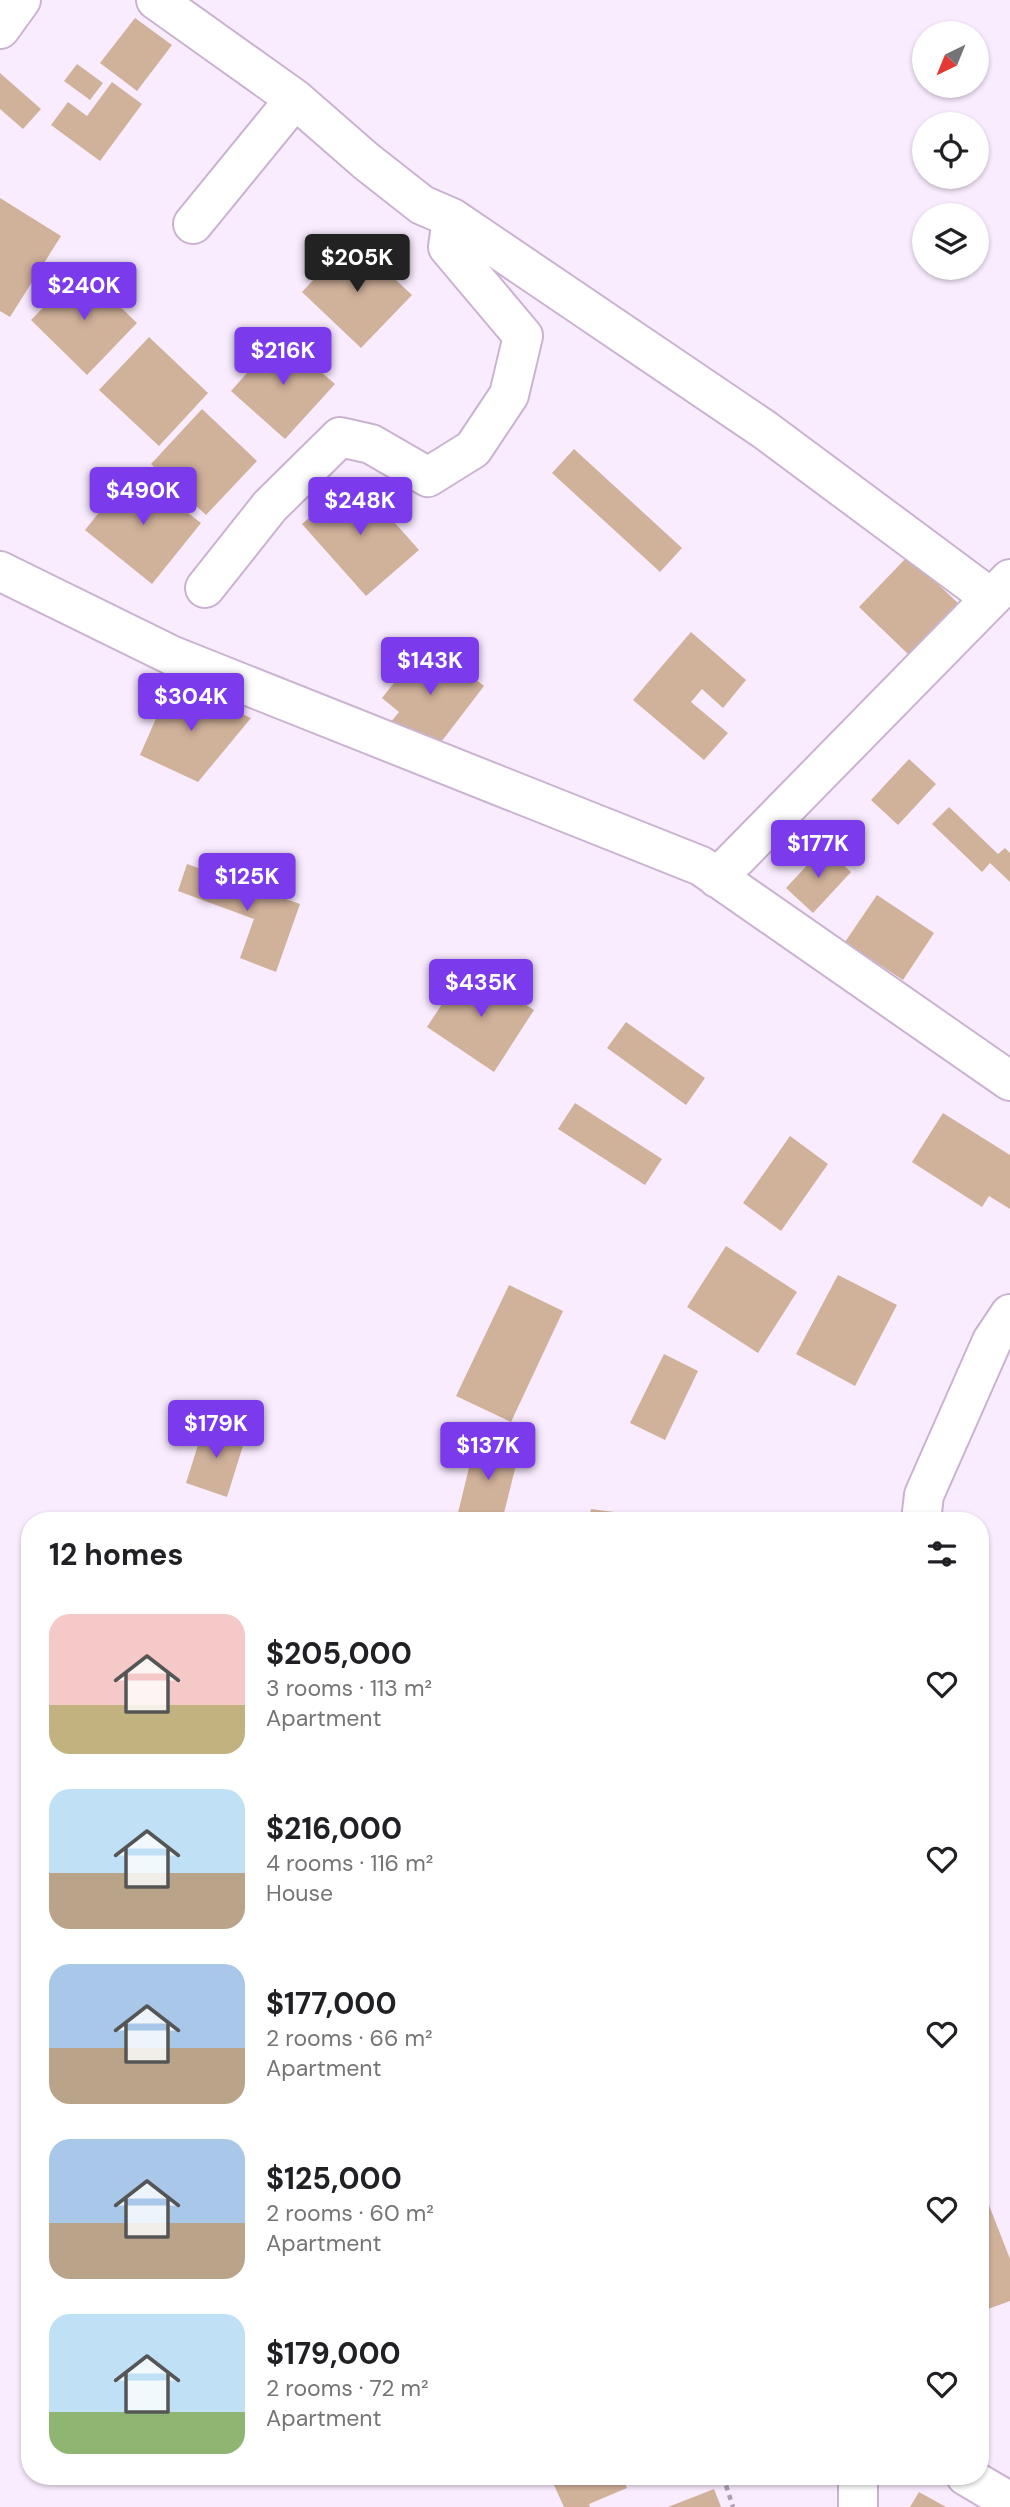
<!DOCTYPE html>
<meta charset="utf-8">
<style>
body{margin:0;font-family:"DM Sans",sans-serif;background:#f6f6f6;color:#202124;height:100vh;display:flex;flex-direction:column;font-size:26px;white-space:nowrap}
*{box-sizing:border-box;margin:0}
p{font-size:23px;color:#757577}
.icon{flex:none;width:38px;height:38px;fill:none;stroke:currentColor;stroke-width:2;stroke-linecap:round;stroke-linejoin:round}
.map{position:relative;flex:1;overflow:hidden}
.side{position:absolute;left:21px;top:1512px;width:968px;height:973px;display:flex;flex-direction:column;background:#fff;border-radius:28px;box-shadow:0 2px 5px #0004}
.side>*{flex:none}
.needle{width:46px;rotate:223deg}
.tools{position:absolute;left:912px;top:21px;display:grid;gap:14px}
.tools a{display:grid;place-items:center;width:77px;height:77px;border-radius:50%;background:#fff;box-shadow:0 2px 5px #0004;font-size:35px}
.price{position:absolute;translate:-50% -60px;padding:0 16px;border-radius:7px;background:#7c3aed;color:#fff;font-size:23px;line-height:46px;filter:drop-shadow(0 2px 4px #0008)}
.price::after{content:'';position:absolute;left:50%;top:42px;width:21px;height:16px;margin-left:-10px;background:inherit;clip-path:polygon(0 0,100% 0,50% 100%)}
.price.selected{background:#222;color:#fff}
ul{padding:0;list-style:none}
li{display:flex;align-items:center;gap:21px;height:175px;padding:0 28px}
li span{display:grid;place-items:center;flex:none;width:196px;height:140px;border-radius:21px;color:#555}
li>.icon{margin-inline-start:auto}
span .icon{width:84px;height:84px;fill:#fffc;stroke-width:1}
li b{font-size:30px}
h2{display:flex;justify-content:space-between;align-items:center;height:84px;padding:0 28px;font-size:30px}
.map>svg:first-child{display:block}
</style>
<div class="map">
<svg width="1010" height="2507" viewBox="0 0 1010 2507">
<rect width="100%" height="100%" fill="#faecff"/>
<path fill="#d0b19a" d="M135 18 172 45 137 91 100 63Z
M77 64 103 83 90 100 64 81Z
M0 73 41 109 23 129 0 109Z
M112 82 142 104 100 161 51 125 68 102 87 116Z
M0 198 61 236 10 317 0 311Z
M352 239 412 295 361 348 302 292Z
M81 269 137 323 87 375 31 320Z
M280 336 335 384 285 439 231 391Z
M149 337 208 393 159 446 99 390Z
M202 409 257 461 206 515 151 464Z
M574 449 682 548 660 572 552 473Z
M133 470 201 523 152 584 85 530Z
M355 478 419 550 366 596 302 524Z
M908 556 958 603 908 654 859 607Z
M691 632 746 680 723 708 702 689 691 702 728 733 704 760 633 700Z
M427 641 484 686 435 750 385 729 399 712 382 698Z
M172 682 251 718 198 782 140 755Z
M909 759 936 784 898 825 871 800Z
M949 807 998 854 1005 848 1010 853V882L990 863 982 872 932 824Z
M824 847 851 872 813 913 786 888Z
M187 864 300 904 276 972 240 958 254 919 178 891Z
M877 895 934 933 903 980 845 942Z
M467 966 534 1010 494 1072 427 1027Z
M626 1022 705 1078 686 1105 607 1048Z
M575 1103 662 1159 645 1185 558 1129Z
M943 1113 1010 1155V1209L989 1196 982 1207 912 1162Z
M790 1136 828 1164 781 1231 743 1203Z
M726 1246 797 1292 758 1353 687 1307Z
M838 1275 897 1305 855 1386 796 1354Z
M509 1285 563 1311 511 1422 456 1396Z
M664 1354 698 1371 665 1440 630 1423Z
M205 1423 246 1436 227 1497 186 1483Z
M475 1443 519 1453 502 1521 458 1513Z
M591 1509 653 1517V1521H589Z
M985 2195 1010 2259V2301L980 2312V2196Z
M568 2476H622L627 2488 589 2504 590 2507H564L553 2483Z
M714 2489 721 2507H668Z
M919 2492 946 2507H910Z"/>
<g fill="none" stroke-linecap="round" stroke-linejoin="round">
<g stroke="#cab3d1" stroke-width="42">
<path id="minor" d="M156 0 295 99 366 161 422 205 452 218 448 247 523 336 509 395 473 449 428 477 371 444 340 437 270 506 205 588
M0 29 21 0
M452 218 765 430 991 598
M193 224 295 99
M0 571 173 656 701 866 1010 1081
M717 878 1010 579
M921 1521 924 1495 992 1341 1010 1314
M966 2476 1010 2502
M858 2507V2476"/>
</g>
<path stroke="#aca0b0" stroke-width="4.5" stroke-dasharray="5 5" stroke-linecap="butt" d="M723 2476 733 2507"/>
<use href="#minor" stroke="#fff" stroke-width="38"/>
</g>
</svg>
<div class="tools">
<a><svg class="needle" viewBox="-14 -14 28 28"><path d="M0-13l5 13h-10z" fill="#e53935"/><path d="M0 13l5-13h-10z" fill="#757577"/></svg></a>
<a><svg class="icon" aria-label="locate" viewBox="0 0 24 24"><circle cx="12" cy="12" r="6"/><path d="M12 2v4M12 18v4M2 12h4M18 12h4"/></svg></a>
<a><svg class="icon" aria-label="layers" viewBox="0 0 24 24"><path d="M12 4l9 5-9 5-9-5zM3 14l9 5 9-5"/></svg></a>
</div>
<b class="price selected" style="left:357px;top:294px">$205K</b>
<b class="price" style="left:84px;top:322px">$240K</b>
<b class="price" style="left:283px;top:387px">$216K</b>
<b class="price" style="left:143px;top:527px">$490K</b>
<b class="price" style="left:360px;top:537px">$248K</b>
<b class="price" style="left:430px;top:697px">$143K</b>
<b class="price" style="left:191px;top:733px">$304K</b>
<b class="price" style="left:818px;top:880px">$177K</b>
<b class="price" style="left:247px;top:913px">$125K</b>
<b class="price" style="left:481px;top:1019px">$435K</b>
<b class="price" style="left:216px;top:1460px">$179K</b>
<b class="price" style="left:488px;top:1482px">$137K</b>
<section class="side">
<h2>12 homes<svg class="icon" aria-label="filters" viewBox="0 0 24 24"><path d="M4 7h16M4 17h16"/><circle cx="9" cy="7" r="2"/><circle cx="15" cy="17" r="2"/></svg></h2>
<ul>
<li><span style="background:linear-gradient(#f6c9c9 65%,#c2b280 0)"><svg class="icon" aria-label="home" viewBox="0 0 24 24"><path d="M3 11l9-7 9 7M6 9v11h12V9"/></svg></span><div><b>$205,000</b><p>3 rooms · 113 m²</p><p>Apartment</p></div><svg class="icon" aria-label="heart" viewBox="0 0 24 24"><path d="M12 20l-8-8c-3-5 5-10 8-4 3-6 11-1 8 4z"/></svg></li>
<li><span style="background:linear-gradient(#bfe0f5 60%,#b9a48a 0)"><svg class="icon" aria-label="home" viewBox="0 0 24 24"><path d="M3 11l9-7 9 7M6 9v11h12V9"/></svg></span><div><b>$216,000</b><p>4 rooms · 116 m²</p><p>House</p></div><svg class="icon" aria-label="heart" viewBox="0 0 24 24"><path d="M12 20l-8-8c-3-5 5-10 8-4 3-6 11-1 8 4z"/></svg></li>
<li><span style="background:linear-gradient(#a9c7e8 60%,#b9a48a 0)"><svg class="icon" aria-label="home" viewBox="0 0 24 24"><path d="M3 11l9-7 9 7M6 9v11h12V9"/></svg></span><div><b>$177,000</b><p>2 rooms · 66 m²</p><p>Apartment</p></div><svg class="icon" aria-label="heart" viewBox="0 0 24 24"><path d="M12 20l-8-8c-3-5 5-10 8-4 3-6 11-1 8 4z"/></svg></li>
<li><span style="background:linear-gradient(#a9c7e8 60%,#b9a48a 0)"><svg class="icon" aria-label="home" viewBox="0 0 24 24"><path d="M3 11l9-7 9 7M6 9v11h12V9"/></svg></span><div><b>$125,000</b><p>2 rooms · 60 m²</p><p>Apartment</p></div><svg class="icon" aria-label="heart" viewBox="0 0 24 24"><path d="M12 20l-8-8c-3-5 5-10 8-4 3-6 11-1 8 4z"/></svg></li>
<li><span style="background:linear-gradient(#bfe0f5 70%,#8fb573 0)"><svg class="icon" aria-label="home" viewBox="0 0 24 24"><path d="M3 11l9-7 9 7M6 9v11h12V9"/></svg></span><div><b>$179,000</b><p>2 rooms · 72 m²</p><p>Apartment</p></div><svg class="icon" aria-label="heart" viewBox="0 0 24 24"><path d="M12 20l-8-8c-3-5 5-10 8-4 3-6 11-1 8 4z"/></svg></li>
</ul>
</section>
</div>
